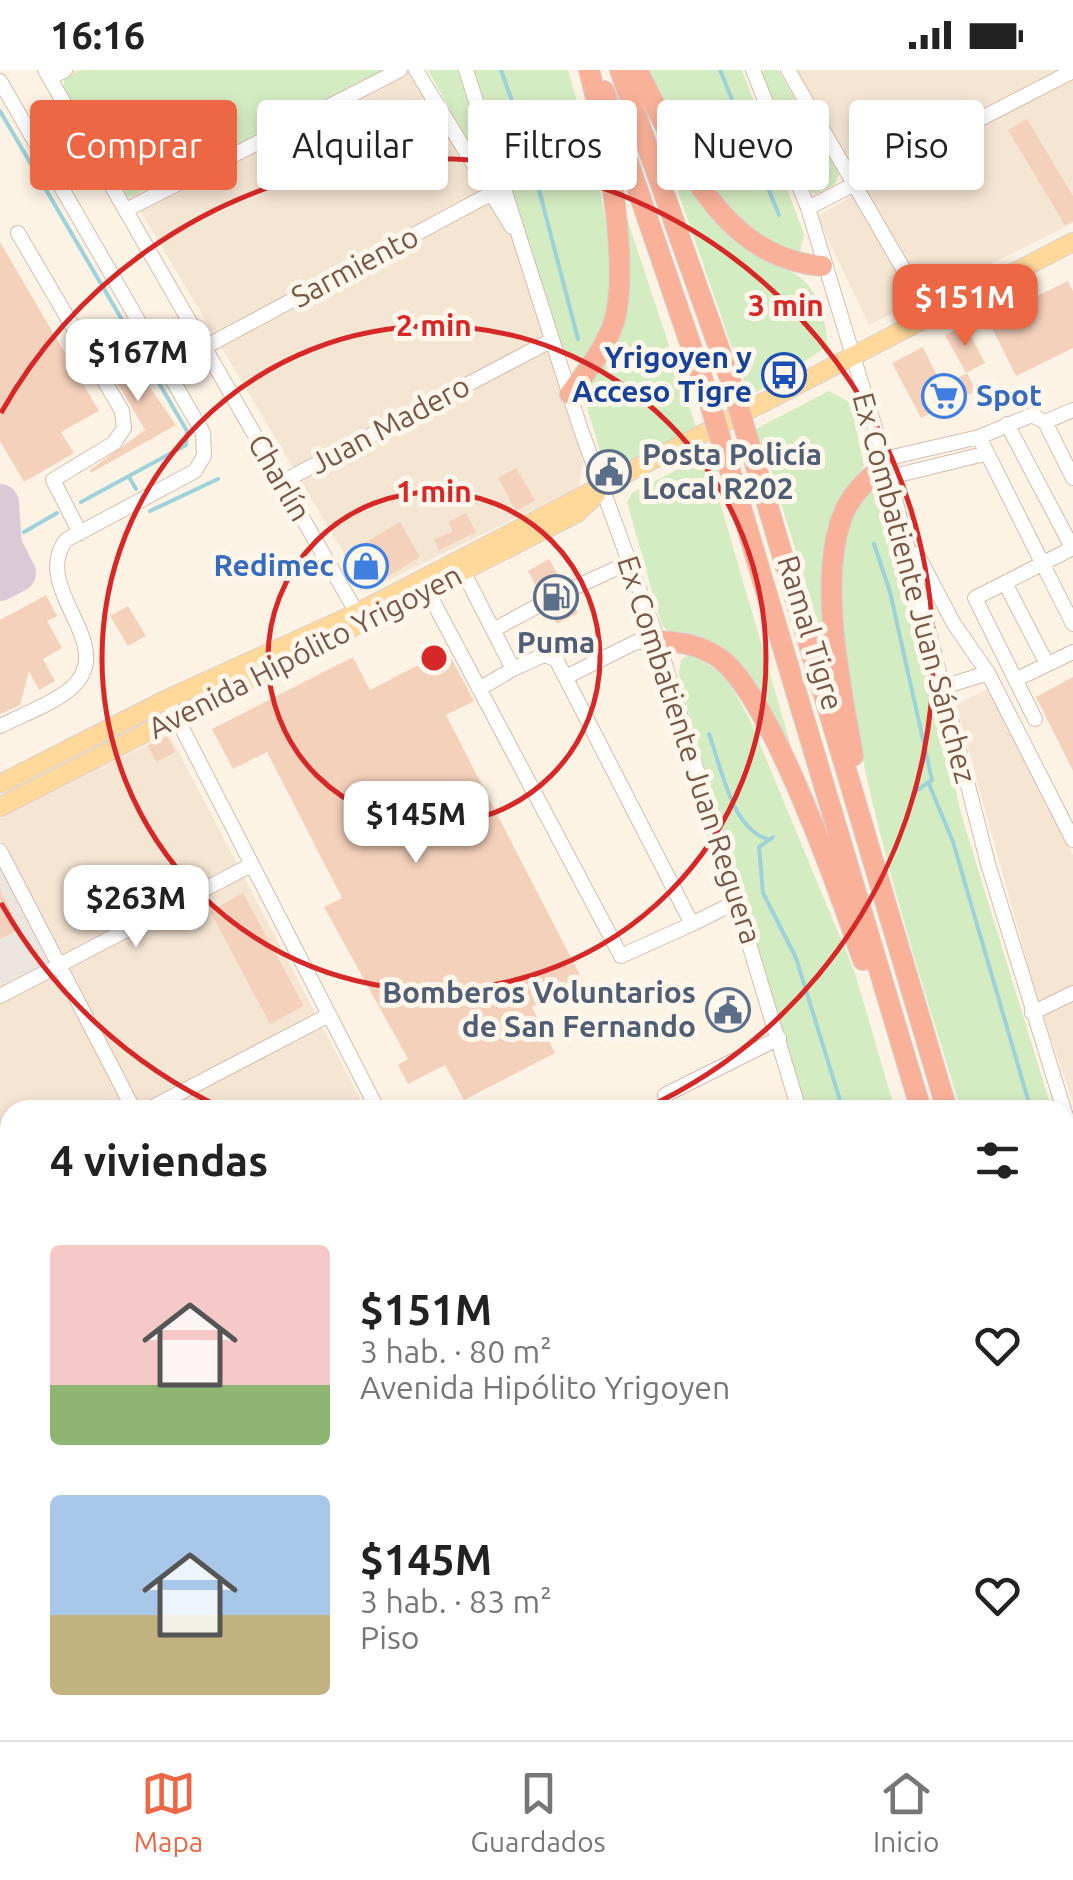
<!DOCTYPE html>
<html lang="es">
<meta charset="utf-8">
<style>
body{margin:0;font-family:Ubuntu,sans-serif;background:#f6f6f6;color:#222;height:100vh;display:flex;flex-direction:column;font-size:38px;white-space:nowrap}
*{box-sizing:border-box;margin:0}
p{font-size:32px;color:#767676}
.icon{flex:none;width:55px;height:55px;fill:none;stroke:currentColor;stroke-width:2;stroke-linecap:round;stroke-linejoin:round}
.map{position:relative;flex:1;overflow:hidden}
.details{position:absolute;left:0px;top:1030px;width:1075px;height:640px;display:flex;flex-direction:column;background:#fff;border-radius:30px 30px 0 0;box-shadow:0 5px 15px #0003}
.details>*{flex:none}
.banner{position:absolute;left:30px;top:30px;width:1015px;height:90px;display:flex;gap:20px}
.price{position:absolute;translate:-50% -85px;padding:0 22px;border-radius:20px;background:#fff;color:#222;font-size:32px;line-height:65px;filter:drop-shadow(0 2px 5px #0008)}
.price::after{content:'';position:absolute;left:50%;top:60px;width:30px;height:22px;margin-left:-15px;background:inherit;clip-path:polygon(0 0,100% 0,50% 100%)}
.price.active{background:#ed6744;color:#fff}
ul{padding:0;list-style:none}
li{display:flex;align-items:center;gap:30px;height:250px;padding:0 50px}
li span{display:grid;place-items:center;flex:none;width:280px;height:200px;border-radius:10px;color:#555}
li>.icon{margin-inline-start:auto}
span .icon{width:120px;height:120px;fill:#fffc;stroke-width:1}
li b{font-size:42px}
h2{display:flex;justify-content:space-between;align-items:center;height:120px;padding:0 50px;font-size:42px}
.tag{padding:0 35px;border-radius:10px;background:#fff;box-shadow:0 5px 15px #0003;font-size:35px;line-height:90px}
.tag.active{background:#ed6744;color:#fff}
.status{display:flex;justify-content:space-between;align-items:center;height:70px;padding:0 50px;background:#fff;direction:ltr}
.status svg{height:28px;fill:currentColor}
.tab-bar{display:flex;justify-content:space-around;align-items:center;height:140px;border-top:2px solid #e0e0e0;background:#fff;font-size:28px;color:#767676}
.tab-bar a{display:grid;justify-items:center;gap:5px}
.tab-bar .active{color:#ed6744}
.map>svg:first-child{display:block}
</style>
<div class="status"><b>16:16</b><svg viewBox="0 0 49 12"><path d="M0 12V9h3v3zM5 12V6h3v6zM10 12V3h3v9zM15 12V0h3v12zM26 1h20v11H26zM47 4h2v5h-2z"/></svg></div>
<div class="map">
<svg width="1073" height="1670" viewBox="0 0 1073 1670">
<rect width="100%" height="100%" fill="#fdf3e5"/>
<path fill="#f5e5d3" d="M57 0H412L519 172 583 391 579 417 366 521Z
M796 0H1073V153L869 255 817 146 864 120Z
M989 618 1073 785V1032L1038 931 956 635Z
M169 664 366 1040H10V1660H410L391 1670H0V933L67 897 0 769V747Z
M466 1660H959L962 1670H447Z"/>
<path fill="#ede6df" d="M0 793 52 892 0 920Z"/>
<path fill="#d4ecc2" d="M82 0H387L128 128 63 18 65 9Z
M428 0H459L489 104 484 101Z
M474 0H568C586 62 632 209 601 268 597 277 588 285 582 293L563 283 555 265Z
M649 0H742L804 164 799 186 788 187 728 143 692 87Z
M764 0H778L839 104 835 114 815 124 807 119 762 4Z
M650 41 736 171C789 209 820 193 828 276L749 327Z
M621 130 697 360 624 393 600 381 585 331 587 312 604 289Z
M829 321 851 333 864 396 852 415 825 576 765 381 712 405 815 758 729 588 711 572 668 562 661 553 627 432 632 423Z
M868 420 888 429 962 747 1052 1040H961C931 938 777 489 868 420Z
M690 583 726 606 749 648 855 903 895 1040H803L685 630 679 603 681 590Z
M1065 1077 1073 1100V1414L1065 1389Z
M1065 1596 1073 1623V1670H983L980 1660H1065Z"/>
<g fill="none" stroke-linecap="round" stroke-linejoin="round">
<path stroke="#9ed2da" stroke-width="4" d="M501 0 526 70 578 269
M720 0 779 145
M0 41 187 361 186 375 81 432
M129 407 136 419
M150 441 218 409
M24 462 57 443
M874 474 890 522 932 710 913 723
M709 664C721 695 731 758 767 769
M929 714 953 772 1031 1040
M773 767 759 777 763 823 796 888 843 1040
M1065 1154 1073 1179
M1029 1660 1032 1670"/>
<path stroke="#dacad6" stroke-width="38" d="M0 433 3 476 17 503 0 512"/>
</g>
<path fill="#f4d1bb" d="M1027 49 1073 126V151L1065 155 1008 60Z
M0 172 99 341 61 362 74 383 24 412 0 371Z
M1068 211 1073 221V278L1016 306 988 250Z
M965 255 985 293 966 303 945 265Z
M923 277 942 316 967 303 976 321 921 348 892 293Z
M133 280 143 297 138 300 176 355 91 403 90 400 145 360 107 295Z
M516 398 535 430 516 441 498 408Z
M466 443 476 462 439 480 434 470 453 461 448 452Z
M400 452 420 487 372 516 361 512 345 485Z
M549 489 562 512 558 526 572 531 578 543 557 554 550 541 555 528 540 523 528 501Z
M46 525 57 546 47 551 62 578 43 589 55 611 39 620 29 601 20 635 0 644V550Z
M128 536 146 566 128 576 110 546Z
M447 580 474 631 446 645 583 911 532 937 555 983 464 1030 445 995 408 1014 398 995 408 989 324 837 342 828 267 682 233 699 212 659 353 587 370 620Z
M1073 607V701L1036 627Z
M167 666 175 682 156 692 148 676Z
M0 820 20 859 0 869Z
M243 823 304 936 270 954 210 841Z"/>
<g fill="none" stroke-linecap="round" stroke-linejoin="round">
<g stroke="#d2bdad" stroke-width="16">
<path id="minor" d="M45 0 361 550
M416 0 512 157
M466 0 581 360 658 571 799 1040
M753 0 808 138 886 394 988 794 1064 1040
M788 0 930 245
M50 8 65 0
M0 11 203 363 204 386 195 401 66 470C29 520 123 576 69 620 50 635 22 645 0 656
M808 138 1073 1
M126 140 400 0
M18 163 122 341 124 358 114 373 53 410 80 463
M205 277 505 116
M1045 352 1073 340
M1007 354 1073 479
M979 367 1073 554
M884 389 979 367 1032 345 1045 352 1073 408
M890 407 984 384
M282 412 552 270
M917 484 954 554 988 603 1073 770
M1005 513 1047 594
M567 521 630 492
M428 522 621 886 692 854 556 589 544 585 513 599 464 503
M493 560 545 532
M566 607 636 572 658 571
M1017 609 1073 582
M943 617 988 603
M479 619 513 599
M167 629 378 1040
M1035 649 975 528 1073 478
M0 781 134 1040
M692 854 738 831
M0 926 251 795
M1032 943 1073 923
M665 1025 779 968
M147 1040 329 945
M1065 1043 1073 1067
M0 1116 10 1111
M0 1244 10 1263
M0 1307 10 1302
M0 1493 10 1488
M216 1660 221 1670
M539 1660 544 1670
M730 1660 733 1670
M943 1660 946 1670
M976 1660 979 1670
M39 1670 58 1660
M412 1670 432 1660
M483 1670 503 1660
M756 1670 759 1660"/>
</g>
<g stroke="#d9d0cc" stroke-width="20">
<path id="major" d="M0 714 167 629 357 543 1073 172
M0 737 577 443 596 425"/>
</g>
<g stroke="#d9d0cc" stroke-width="22">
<path id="highway" d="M620 0 729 306
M637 0C679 80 719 188 822 196
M604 21 705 317
M570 324C587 301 605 279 614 252 631 194 605 59 589 0
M755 393 947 1040
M731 404 921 1040
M658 571C682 572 703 575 723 591 773 633 840 823 863 890
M853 686C841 618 816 505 845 440 854 421 870 407 886 394
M1065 1437 1073 1464
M1065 1519 1073 1547"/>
</g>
<use href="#minor" stroke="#fff" stroke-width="14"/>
<use href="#major" stroke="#ffd89a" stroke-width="18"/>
<use href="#highway" stroke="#fab199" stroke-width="20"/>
<g stroke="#d9d0cc" stroke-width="22" stroke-linecap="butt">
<path id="highway-bridge" d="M729 306 755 393
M705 317 731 404"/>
</g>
<use href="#highway-bridge" stroke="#fab199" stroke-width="20"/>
</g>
<g fill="none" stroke="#d62828" stroke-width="5">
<circle cx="434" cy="588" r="166"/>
<circle cx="434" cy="588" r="332"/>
<path d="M224 1039A498 498 0 0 1 1 833M1 343A498 498 0 1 1 644 1039"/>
</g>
<defs>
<g id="bus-ring" transform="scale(2.25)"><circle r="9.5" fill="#fff7ec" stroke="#1a4fb4" stroke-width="1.5"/><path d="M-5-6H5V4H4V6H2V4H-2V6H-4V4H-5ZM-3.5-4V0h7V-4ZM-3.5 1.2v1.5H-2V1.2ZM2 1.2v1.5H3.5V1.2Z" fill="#1a4fb4"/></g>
<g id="supermarket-ring" transform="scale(2.25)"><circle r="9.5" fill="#fff7ec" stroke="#3f7fe0" stroke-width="1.5"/><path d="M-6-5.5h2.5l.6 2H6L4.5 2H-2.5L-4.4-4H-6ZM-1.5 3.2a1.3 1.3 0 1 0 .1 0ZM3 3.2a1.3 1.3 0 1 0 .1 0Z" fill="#3f7fe0"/></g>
<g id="civic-ring" transform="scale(2.25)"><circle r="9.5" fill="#fff7ec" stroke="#5c6f8a" stroke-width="1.5"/><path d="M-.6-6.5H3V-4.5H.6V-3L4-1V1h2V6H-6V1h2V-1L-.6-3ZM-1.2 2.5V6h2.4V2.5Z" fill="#5c6f8a"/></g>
<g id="shop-ring" transform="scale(2.25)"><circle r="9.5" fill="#fff7ec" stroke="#3f7fe0" stroke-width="1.5"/><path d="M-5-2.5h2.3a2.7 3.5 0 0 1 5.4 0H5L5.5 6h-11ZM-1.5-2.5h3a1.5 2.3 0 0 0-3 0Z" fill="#3f7fe0"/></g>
<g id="fuel-ring" transform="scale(2.25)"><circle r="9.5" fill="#fff7ec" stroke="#5c6f8a" stroke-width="1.5"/><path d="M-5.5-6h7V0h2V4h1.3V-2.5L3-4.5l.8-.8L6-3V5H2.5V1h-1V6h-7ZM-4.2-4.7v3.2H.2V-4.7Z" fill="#5c6f8a"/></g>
</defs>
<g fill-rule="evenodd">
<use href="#bus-ring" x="784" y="305"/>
<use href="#supermarket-ring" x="944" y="326"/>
<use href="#civic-ring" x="609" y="402"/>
<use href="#shop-ring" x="366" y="496"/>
<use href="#fuel-ring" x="556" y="527"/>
<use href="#civic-ring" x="728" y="940"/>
</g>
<g text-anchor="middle" stroke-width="10" stroke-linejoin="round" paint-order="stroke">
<g font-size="30" fill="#785848" stroke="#fff7ec">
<text transform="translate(355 197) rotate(-28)" y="10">Sarmiento</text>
<text transform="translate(390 355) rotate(-28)" y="10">Juan Madero</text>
<text transform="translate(279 408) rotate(60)" y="10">Charlín</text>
<text transform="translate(914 518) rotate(75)" y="10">Ex Combatiente Juan Sánchez</text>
<text transform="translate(810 563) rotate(73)" y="10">Ramal Tigre</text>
<text transform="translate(305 582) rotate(-27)" y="10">Avenida Hipólito Yrigoyen</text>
<text transform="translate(689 680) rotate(72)" y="10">Ex Combatiente Juan Reguera</text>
</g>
<g font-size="30" font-weight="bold" fill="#164399" stroke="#fff7ec" text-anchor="end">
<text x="752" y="298">Yrigoyen y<tspan x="752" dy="34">Acceso Tigre</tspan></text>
</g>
<g font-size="30" font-weight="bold" fill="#366cbe" stroke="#fff7ec" text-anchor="start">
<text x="976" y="336">Spot</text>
<text x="334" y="506" text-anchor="end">Redimec</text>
</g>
<g font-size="30" font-weight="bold" fill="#4e5e75" stroke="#fff7ec" text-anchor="start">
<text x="642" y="395">Posta Policía<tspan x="642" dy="34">Local R202</tspan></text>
<text x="556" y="583" text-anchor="middle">Puma</text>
<text x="696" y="933" text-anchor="end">Bomberos Voluntarios<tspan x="696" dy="34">de San Fernando</tspan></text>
</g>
</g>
<circle cx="434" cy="588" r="15" fill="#d62828" stroke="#fff7ec" stroke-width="5"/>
<g font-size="30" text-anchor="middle" font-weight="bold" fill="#d62828" stroke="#fff7ec" stroke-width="10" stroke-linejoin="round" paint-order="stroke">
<text x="786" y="246">3 min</text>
<text x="434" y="266">2 min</text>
<text x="434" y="432">1 min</text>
</g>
</svg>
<b class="price active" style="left:965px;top:279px">$151M</b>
<b class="price" style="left:138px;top:334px">$167M</b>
<b class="price" style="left:416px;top:796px">$145M</b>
<b class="price" style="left:136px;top:880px">$263M</b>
<div class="banner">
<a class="tag active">Comprar</a>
<a class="tag">Alquilar</a>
<a class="tag">Filtros</a>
<a class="tag">Nuevo</a>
<a class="tag">Piso</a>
</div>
<section class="details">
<h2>4 viviendas<svg class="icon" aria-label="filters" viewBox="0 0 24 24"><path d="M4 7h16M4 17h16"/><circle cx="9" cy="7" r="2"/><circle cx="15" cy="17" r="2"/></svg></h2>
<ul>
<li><span style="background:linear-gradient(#f6c9c9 70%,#8fb573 0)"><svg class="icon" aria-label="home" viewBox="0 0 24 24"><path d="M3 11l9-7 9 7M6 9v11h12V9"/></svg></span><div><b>$151M</b><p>3 hab. · 80 m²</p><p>Avenida Hipólito Yrigoyen</p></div><svg class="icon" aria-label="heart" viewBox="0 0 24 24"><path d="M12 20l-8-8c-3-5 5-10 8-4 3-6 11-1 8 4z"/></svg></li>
<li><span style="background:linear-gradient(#a9c7e8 60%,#c2b280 0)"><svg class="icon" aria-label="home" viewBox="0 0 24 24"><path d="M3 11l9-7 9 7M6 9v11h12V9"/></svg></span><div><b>$145M</b><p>3 hab. · 83 m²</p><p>Piso</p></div><svg class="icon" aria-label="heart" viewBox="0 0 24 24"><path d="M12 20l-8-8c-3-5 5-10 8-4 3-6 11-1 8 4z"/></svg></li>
</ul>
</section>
</div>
<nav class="tab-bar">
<a class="active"><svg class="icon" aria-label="map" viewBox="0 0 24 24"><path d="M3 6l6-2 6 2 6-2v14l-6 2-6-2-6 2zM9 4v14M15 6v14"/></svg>Mapa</a>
<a><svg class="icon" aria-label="saved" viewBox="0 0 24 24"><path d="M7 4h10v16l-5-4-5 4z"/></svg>Guardados</a>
<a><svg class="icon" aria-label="home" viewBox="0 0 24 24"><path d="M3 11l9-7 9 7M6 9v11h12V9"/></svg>Inicio</a>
</nav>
